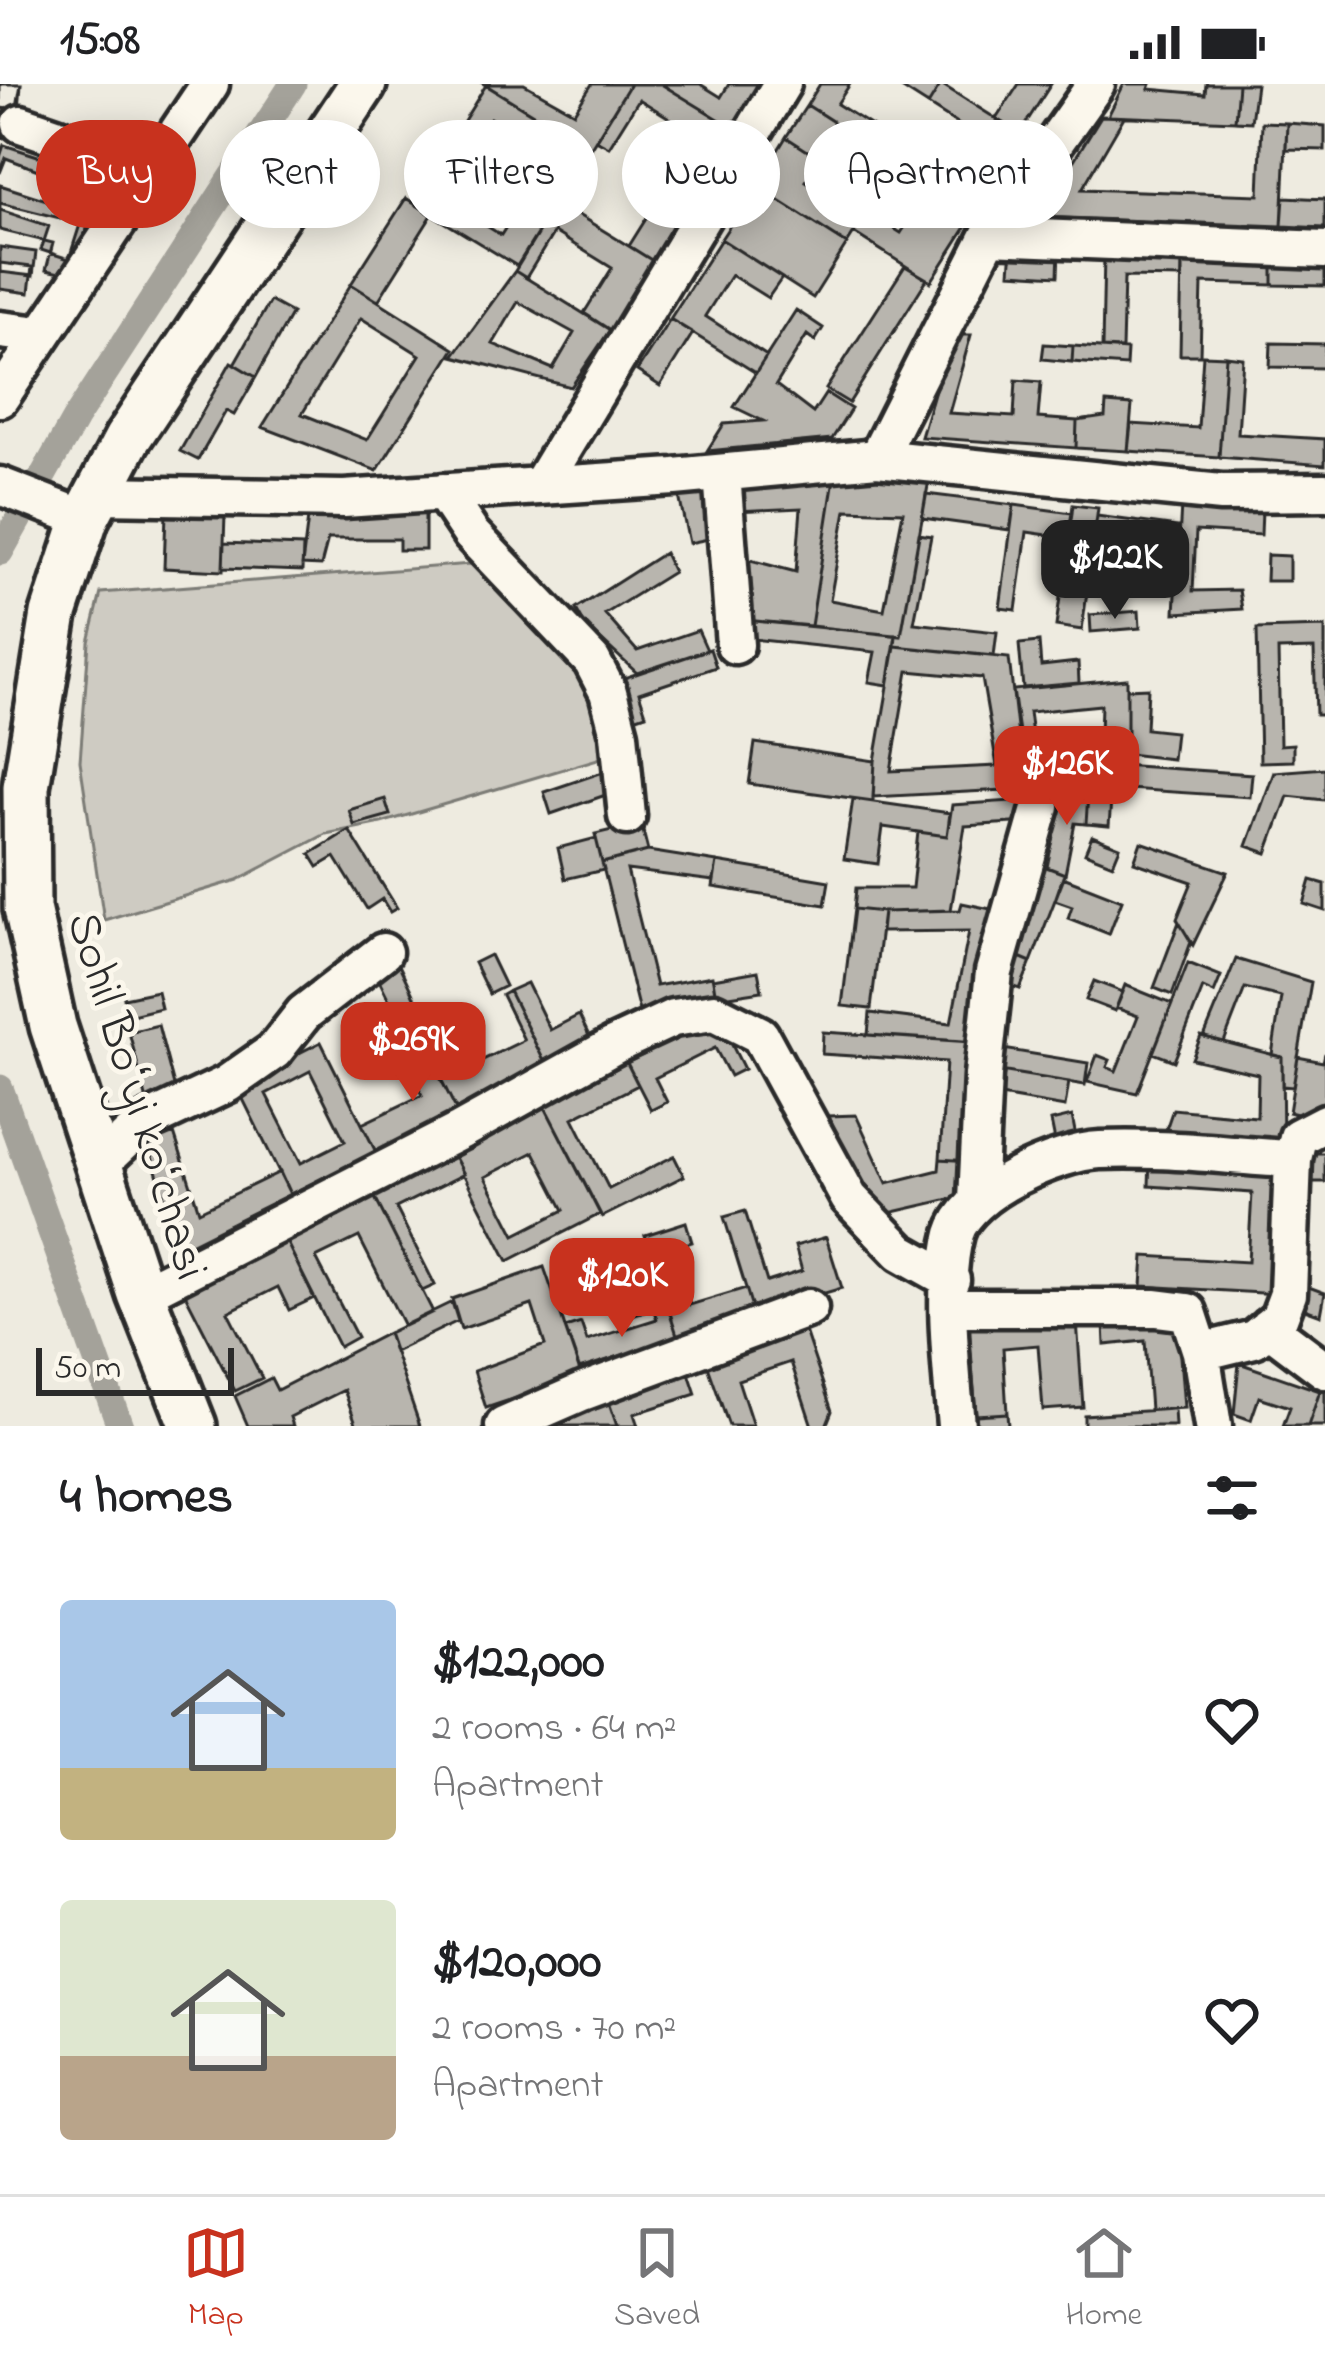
<!DOCTYPE html>
<meta charset="utf-8">
<style>
body{margin:0;font-family:"Indie Flower",sans-serif;background:#f6f6f6;color:#202124;height:100vh;display:flex;flex-direction:column;font-size:45px;white-space:nowrap}
*{box-sizing:border-box;margin:0}
p{font-size:39px;color:#757577}
.icon{flex:none;width:66px;height:66px;fill:none;stroke:currentColor;stroke-width:2;stroke-linecap:round;stroke-linejoin:round}
.map{position:relative;height:1342px;overflow:hidden}
.panel{display:flex;flex-direction:column;background:#fff;flex:1}
.panel>*{flex:none}
.top-card{position:absolute;left:36px;top:36px;width:1254px;height:108px;display:flex;gap:24px}
.scale{position:absolute;left:36px;bottom:30px;width:198px;box-sizing:border-box;padding-left:12px;border:6px solid #2b2b2b;border-top:0;font-size:33px;line-height:42px;white-space:nowrap;color:#2b2b2b;-webkit-text-stroke:9px #fbf7ec;paint-order:stroke}
.price{position:absolute;translate:-50% -102px;padding:0 27px;border-radius:24px;background:#c8321e;color:#fff;font-size:39px;line-height:78px;filter:drop-shadow(0 3px 6px #0008)}
.price::after{content:'';position:absolute;left:50%;top:72px;width:36px;height:27px;margin-left:-18px;background:inherit;clip-path:polygon(0 0,100% 0,50% 100%)}
.price.active{background:#222;color:#fff}
ul{padding:0;list-style:none}
li{display:flex;align-items:center;gap:36px;height:300px;padding:0 60px}
li span{display:grid;place-items:center;flex:none;width:336px;height:240px;border-radius:12px;color:#555}
li>.icon{margin-inline-start:auto}
span .icon{width:144px;height:144px;fill:#fffc;stroke-width:1}
li b{font-size:51px}
h2{display:flex;justify-content:space-between;align-items:center;height:144px;padding:0 60px;font-size:51px}
.tag{padding:0 42px;border-radius:54px;background:#fff;box-shadow:0 6px 30px #0003;font-size:42px;line-height:108px}
.tag.active{background:#c8321e;color:#fff}
.status{display:flex;justify-content:space-between;align-items:center;height:84px;padding:0 60px;background:#fff;direction:ltr}
.status svg{height:33px;fill:currentColor}
.tab-bar{display:flex;justify-content:space-around;align-items:center;height:168px;border-top:3px solid #e0e0e0;background:#fff;font-size:33px;color:#757577}
.tab-bar a{display:grid;justify-items:center;gap:6px}
.tab-bar .active{color:#c8321e}
.map>svg:first-child{display:block}
</style>
<div class="status"><b>15:08</b><svg viewBox="0 0 49 12"><path d="M0 12V9h3v3zM5 12V6h3v6zM10 12V3h3v9zM15 12V0h3v12zM26 1h20v11H26zM47 4h2v5h-2z"/></svg></div>
<div class="map">
<svg width="1325" height="1342" viewBox="0 0 1325 1342">
<rect width="100%" height="100%" fill="#eeebe0"/>
<filter id="ink" filterUnits="userSpaceOnUse"><feTurbulence type="fractalNoise" baseFrequency=".00833" numOctaves="2"/><feDisplacementMap in="SourceGraphic" scale="24" xChannelSelector="R" yChannelSelector="G"/><feConvolveMatrix kernelMatrix="1 2 1 2 8 2 1 2 1" color-interpolation-filters="sRGB"/></filter>
<g filter="url(#ink)">
<path fill="#cecbc2" stroke="#7c7b76" stroke-width="3" d="M471 480C504 505 565 556 584 591 598 616 604 644 608 672L381 739 326 750 238 796 104 836 80 677 89 558 101 509Z"/>
<g fill="none" stroke-linecap="round" stroke-linejoin="round">
<path stroke="#a4a29a" stroke-width="27" d="M0 468 75 335 293 0
M0 1004 120 1342"/>
</g>
<path fill="#b8b5ae" stroke="#2b2b2b" stroke-width="3" fill-rule="evenodd" d="M0 0H21L14 40 0 38Z
M0 0H21L19 26 0 24Z
M484 0H524L574 28 592 0H630L590 65Z
M630 0H661L735 45 691 114 668 100 698 52 639 15 609 63 596 56Z
M661 0H700L721 13 729 0H762L735 45Z
M820 0H850L837 20 902 61 893 76 807 21Z
M895 0H941L928 21Z
M941 0 1022 51 986 107 964 93 986 58 928 21Z
M1019 0H1051L1019 50 996 35Z
M1124 0H1151L1149 5 1205 10 1206 0H1238L1235 37 1108 32Z
M1238 0H1256L1251 38 1235 37Z
M486 1 590 65 517 182 413 119ZM490 34 551 72 501 151 440 113Z
M807 21 889 74 877 92 828 62 820 75 786 53Z
M1101 32 1124 33 1082 105 1259 111 1262 38 1287 39 1282 142 1039 133Z
M0 39 121 78 102 134 75 125 87 88 4 61 0 73Z
M1287 39 1325 42V66L1286 65Z
M0 52 123 97 104 146 77 136 89 105 6 74 0 89Z
M786 53 820 75 806 97 855 128 852 132 861 138 847 160 756 102Z
M906 55 923 66 908 89 891 78Z
M923 66 943 79 933 96 912 83Z
M939 91 982 118 931 198 854 149 861 138 852 132 858 122 901 149Z
M0 101 84 128 69 175 41 166 49 142 0 126Z
M756 102 847 160 813 214 721 155Z
M1284 113 1325 115V144L1282 142Z
M406 114 432 131 378 217 351 200Z
M659 114 683 129 653 177 629 162Z
M557 118 653 177 610 246 584 229 612 184 554 148 526 194 515 187Z
M0 119 88 141 74 192 46 186 53 159 0 146Z
M721 155 782 194 768 214 731 191 705 232 767 272 756 289 670 235Z
M0 163 36 168 33 192 0 188Z
M1012 163 1059 166 1058 192 1010 189Z
M1104 170 1182 172V194L1124 193 1122 265 1102 264Z
M1182 172 1273 175V201L1202 199 1200 271H1180Z
M1273 175 1325 176V202L1273 201Z
M0 179 32 183 29 209 0 205Z
M905 182 927 195 849 319 826 305Z
M515 187 610 246 571 303 453 272ZM518 218 574 249 553 285 493 260Z
M351 200 454 265 377 387 262 343ZM361 234 420 271 367 356 302 330Z
M270 217 292 229 256 293 234 280Z
M796 226 823 244 815 257 807 251 776 301 813 329 826 309 851 325 832 355 707 367 724 340 763 337 734 323Z
M670 235 693 249 660 302 637 287Z
M951 251H971L949 329 1014 333 1016 296 1041 298 1038 334 1077 337 1076 364 921 353Z
M1271 259 1325 260V284L1270 283Z
M1044 260 1073 262 1072 278 1042 275Z
M1073 262 1127 266 1126 282 1072 278Z
M1203 271 1226 272 1219 373 1128 367 1131 340 1198 344Z
M1226 272 1243 274 1238 350 1325 355V381L1219 373Z
M231 278 256 293 234 331 226 327 198 376 180 367Z
M1106 319 1132 321 1128 367 1076 364 1077 337 1105 333Z
M835 388 929 396 901 552 811 542ZM846 426 903 428 884 526 830 516Z
M835 388 811 542 745 536 739 473 796 488 801 424 736 427 734 398Z
M708 406 718 453 689 459 679 412Z
M926 410 1014 421 1010 446 922 434Z
M1014 421 1072 429 1068 454 1027 448 1016 526 1000 524Z
M1073 421 1098 424 1082 546 1056 542Z
M1181 421 1262 425 1261 451 1196 447 1193 507 1239 506 1242 525 1175 529Z
M309 426H425V466H399V455H328L321 482 302 481Z
M166 429 225 431 223 487 164 484Z
M1097 432 1178 443 1174 490 1155 487 1158 462 1094 453Z
M919 450 931 452 914 539 997 548 994 572 895 562 896 551 901 552Z
M224 459 303 462 302 487 223 484Z
M664 469 673 488 605 530 637 567 698 546 707 566 637 589 585 541 576 525Z
M1267 471 1289 472V497H1266Z
M1139 527 1140 544 1091 548 1090 531Z
M745 536 896 551 888 601 869 598 875 568 743 554Z
M1325 543V631H1316L1314 565 1278 566 1280 661 1293 660V677L1260 678 1257 545Z
M1039 558 1041 582 1078 578 1079 599 1023 604 1019 560Z
M895 562 1009 574 1024 705 873 713 875 677ZM908 587 982 594 997 682 891 687Z
M710 565 716 583 639 609 646 630 628 636 615 597Z
M1127 595V670L1024 684 1013 606ZM1101 621 1100 650 1033 658 1029 628Z
M1148 604 1146 645 1175 648 1172 675 1127 670V605Z
M755 659 875 677 873 717 749 700Z
M1090 679 1252 690 1250 713 1112 704 1109 742 1086 740Z
M1325 684V716L1288 712 1267 769 1247 762 1274 688Z
M612 685 620 706 551 730 544 708Z
M1063 706 1088 709 1086 740 1075 739 1065 790 1047 783Z
M385 715 390 731 354 741 349 726Z
M853 715 950 729 947 752 883 743 878 780 844 775Z
M1027 716 1029 738 965 742 951 826 883 828 854 825 856 804H912L918 748 947 752 952 721Z
M641 739 648 767 602 779 595 750Z
M349 746 397 824 390 828 382 815 367 825 335 773 318 783 310 770Z
M1092 752 1120 763 1113 780 1085 769Z
M596 754 604 786 565 795 558 764Z
M1141 758 1228 788 1193 861 1177 835 1192 798 1134 778Z
M648 767 717 778 714 797 627 786 656 902 712 892 717 918 640 931 602 779Z
M717 778 829 797 825 821 713 803Z
M1041 781 1065 790 1031 878 1012 870 1038 804 1033 802Z
M1063 793 1122 816 1109 850 1068 834 1072 822 1055 816Z
M1311 796 1325 800V827L1304 820Z
M962 819 1000 827 970 958 868 951 870 929 951 939 969 847 881 848 883 828 960 826Z
M854 825 883 828 871 925 842 922Z
M1179 838 1191 858 1172 911 1154 904Z
M1012 870 1031 878 1020 905 1001 898Z
M490 871 505 902 489 910 474 879Z
M1236 875 1311 898 1293 1003 1282 1002V973L1272 971 1281 913 1245 904 1224 958 1204 953Z
M1188 879 1221 892 1214 909 1203 904 1174 977 1153 969Z
M399 881 424 934 403 944 377 892Z
M758 887 762 907 716 914 713 895Z
M1094 897 1123 908 1115 927 1086 916Z
M527 899 550 946 579 931 593 960 547 983 509 907Z
M1125 901 1172 920 1137 1009 1087 998 1097 971 1110 976 1107 983 1116 987 1138 932 1116 924Z
M157 907 161 924 128 932 124 914Z
M509 907 547 983 457 1027 419 952 436 944 458 988 524 956 502 911Z
M718 933 744 985 730 992 715 964 655 994 667 1018 651 1026 627 979Z
M158 941 178 1017 149 1025 129 948Z
M823 948 977 958 969 1077 940 1075 946 978 822 970Z
M1201 952 1282 973 1283 1065 1163 1054 1173 1025 1257 1033 1258 990 1192 975Z
M321 958 376 1068 290 1110 236 1001ZM310 987 345 1057 301 1079 266 1010Z
M423 959 457 1027 376 1068 362 1040 422 1011 401 970Z
M997 964 1088 979 1085 1001 994 986Z
M1325 969V1026L1312 1023 1310 1033 1289 1028 1298 973 1323 978Z
M627 979 638 1001 573 1034 609 1105 674 1072 684 1092 602 1133 544 1021Z
M994 986 1069 998 1065 1023 989 1010Z
M544 1021 600 1130 508 1177 452 1068ZM534 1068 564 1126 515 1151 485 1093Z
M856 1031 887 1099 939 1086 940 1075 969 1077 967 1111 872 1133 829 1032Z
M1072 1032 1076 1053 1055 1057 1051 1037Z
M174 1049 199 1127 280 1088 290 1110 180 1165 148 1060Z
M452 1068 464 1090 396 1124 435 1201 422 1207 372 1108Z
M1302 1069H1325V1098H1302Z
M1150 1074 1286 1082 1278 1210 1142 1202 1144 1172 1248 1178 1252 1109 1149 1102Z
M372 1108 433 1228 404 1242 359 1153 316 1174 357 1253 339 1263 284 1153Z
M745 1127 767 1198 802 1187 795 1162 826 1153 842 1204 754 1230 724 1133Z
M686 1138 692 1158 672 1164 690 1221 746 1204 754 1230 678 1254 645 1151Z
M284 1153 314 1214 289 1226 278 1203 228 1228 262 1294 235 1307 182 1204Z
M640 1163 644 1177 617 1185 613 1171Z
M651 1182 663 1221 632 1231 619 1191Z
M544 1183 582 1292 486 1324 474 1287 545 1261 532 1221 461 1245 452 1215Z
M1298 1199 1325 1209 1321 1231 1291 1220Z
M452 1218 458 1237 394 1268 388 1249Z
M667 1220 678 1254 579 1285 565 1244 581 1239 587 1257 657 1235 653 1225Z
M968 1234 1077 1236 1083 1323 1043 1326 1038 1261 1003 1264 1007 1329 976 1331Z
M1177 1234 1184 1324 1150 1326 1145 1257 1105 1261 1104 1239Z
M804 1244 832 1327 826 1342H812L791 1278 738 1296 753 1342H729L706 1277Z
M388 1249 420 1342H357L344 1306 290 1333 293 1342H248L235 1312 271 1294 277 1306Z
M1239 1279 1320 1307 1308 1342H1283L1290 1323 1259 1313 1251 1336 1234 1330Z
M687 1283 696 1310 634 1330 638 1342H617L606 1310Z
M1320 1307 1325 1308V1342H1308Z
M608 1315 617 1342H539Z
M1174 1325 1175 1342H1084V1331Z
M1007 1329 1008 1342H977L976 1331Z"/>
<g fill="none" stroke-linecap="round" stroke-linejoin="round">
<g stroke="#2b2b2b" stroke-width="45">
<path id="minor" d="M21 40 152 85
M989 152 1325 166
M0 246 40 251
M0 314 210 0
M877 374 989 152 1096 0
M722 389 735 561
M0 402 85 435
M540 402 782 0
M443 408 471 450 592 577 608 608 619 650 627 732
M98 411 344 415 674 393 877 374 1221 409 1325 408
M99 1081 142 1040 227 1000 274 967 304 929 383 868
M977 1116 983 991 994 888 1041 722
M141 1210 460 1047 615 961 673 934 714 928 760 951 849 1114 901 1168 951 1196
M949 1224H1156L1188 1228 1201 1268 1213 1342
M1268 1243 1325 1286
M1201 1268 1254 1255 1279 1234 1288 1210 1293 1075
M504 1342 582 1308 809 1224
M956 1342C952 1288 941 1201 955 1150 967 1107 1059 1068 1100 1066 1163 1063 1229 1072 1293 1075L1298 1053 1325 1039"/>
</g>
<g stroke="#2b2b2b" stroke-width="54">
<path id="major" d="M193 1342 141 1210 53 942 27 824 26 703 54 530 85 435 127 355 363 0"/>
</g>
<use href="#minor" stroke="#fbf7ec" stroke-width="36"/>
<use href="#major" stroke="#fbf7ec" stroke-width="45"/>
</g>
</g>
<g text-anchor="middle" stroke-width="10" stroke-linejoin="round" paint-order="stroke">
<g font-size="48" fill="#2b2b2b" stroke="#fbf7ec">
<text transform="translate(140 1011) rotate(73)" y="17">Sohil Boʻyi koʻchasi</text>
</g>
</g>
</svg>
<div class="scale">50 m</div>
<b class="price active" style="left:1115px;top:538px">$122K</b>
<b class="price" style="left:1067px;top:744px">$126K</b>
<b class="price" style="left:413px;top:1020px">$269K</b>
<b class="price" style="left:622px;top:1256px">$120K</b>
<div class="top-card">
<a class="tag active">Buy</a>
<a class="tag">Rent</a>
<a class="tag">Filters</a>
<a class="tag">New</a>
<a class="tag">Apartment</a>
</div>
</div>
<section class="panel">
<h2>4 homes<svg class="icon" aria-label="filters" viewBox="0 0 24 24"><path d="M4 7h16M4 17h16"/><circle cx="9" cy="7" r="2"/><circle cx="15" cy="17" r="2"/></svg></h2>
<ul>
<li><span style="background:linear-gradient(#a9c7e8 70%,#c2b280 0)"><svg class="icon" aria-label="home" viewBox="0 0 24 24"><path d="M3 11l9-7 9 7M6 9v11h12V9"/></svg></span><div><b>$122,000</b><p>2 rooms · 64 m²</p><p>Apartment</p></div><svg class="icon" aria-label="heart" viewBox="0 0 24 24"><path d="M12 20l-8-8c-3-5 5-10 8-4 3-6 11-1 8 4z"/></svg></li>
<li><span style="background:linear-gradient(#dfe7d0 65%,#b9a48a 0)"><svg class="icon" aria-label="home" viewBox="0 0 24 24"><path d="M3 11l9-7 9 7M6 9v11h12V9"/></svg></span><div><b>$120,000</b><p>2 rooms · 70 m²</p><p>Apartment</p></div><svg class="icon" aria-label="heart" viewBox="0 0 24 24"><path d="M12 20l-8-8c-3-5 5-10 8-4 3-6 11-1 8 4z"/></svg></li>
</ul>
</section>
<nav class="tab-bar">
<a class="active"><svg class="icon" aria-label="map" viewBox="0 0 24 24"><path d="M3 6l6-2 6 2 6-2v14l-6 2-6-2-6 2zM9 4v14M15 6v14"/></svg>Map</a>
<a><svg class="icon" aria-label="saved" viewBox="0 0 24 24"><path d="M7 4h10v16l-5-4-5 4z"/></svg>Saved</a>
<a><svg class="icon" aria-label="home" viewBox="0 0 24 24"><path d="M3 11l9-7 9 7M6 9v11h12V9"/></svg>Home</a>
</nav>
